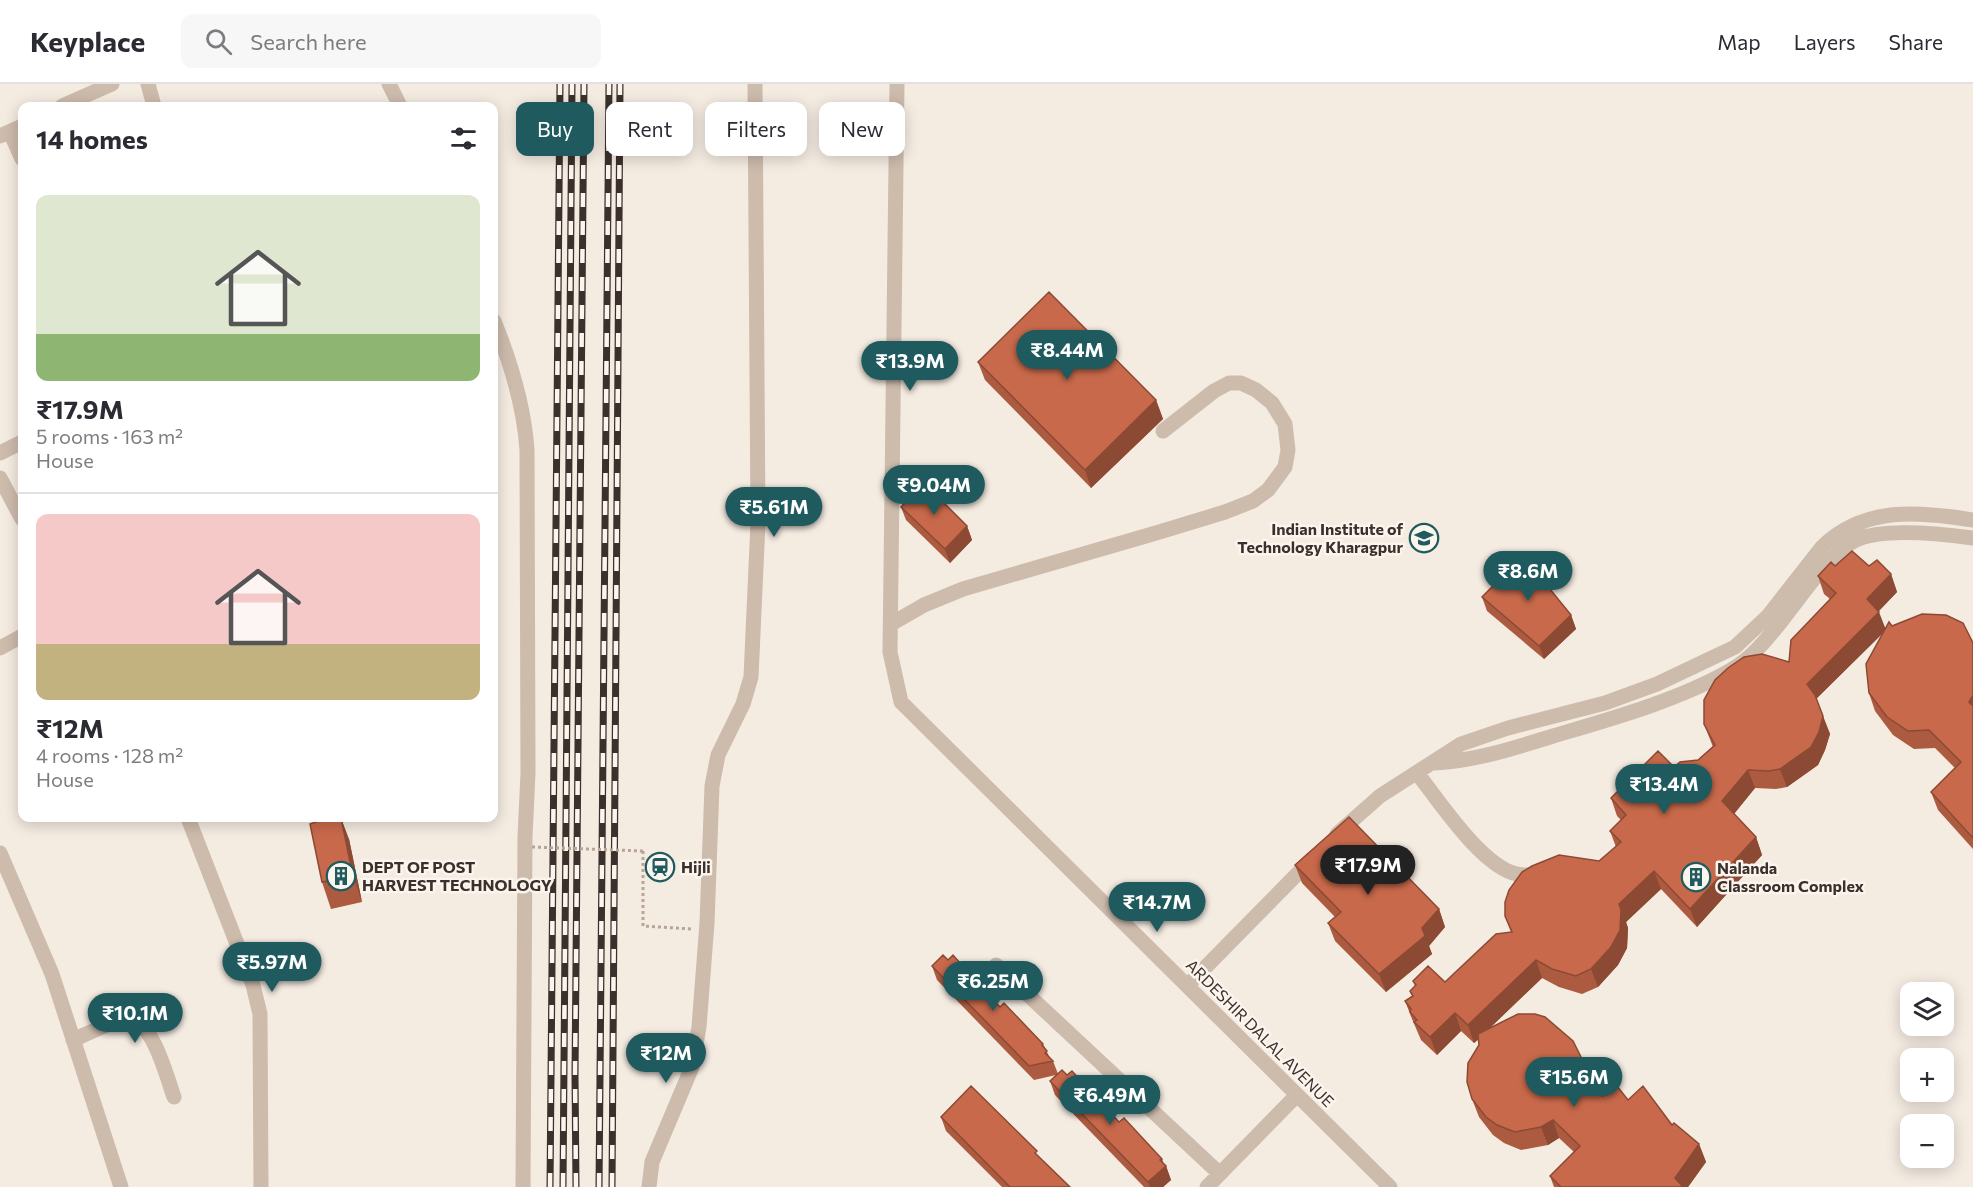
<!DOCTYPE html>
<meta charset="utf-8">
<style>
body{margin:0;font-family:Commissioner,sans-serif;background:#f7f7f7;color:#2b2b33;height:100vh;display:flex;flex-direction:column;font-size:22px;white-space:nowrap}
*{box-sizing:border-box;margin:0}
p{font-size:20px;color:#7c7c81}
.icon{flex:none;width:33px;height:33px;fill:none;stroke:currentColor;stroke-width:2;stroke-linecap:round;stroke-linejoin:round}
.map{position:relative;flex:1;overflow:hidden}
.panel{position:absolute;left:18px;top:18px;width:480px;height:720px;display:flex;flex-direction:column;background:#fff;border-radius:12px;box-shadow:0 3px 15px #0003}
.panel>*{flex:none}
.banner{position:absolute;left:516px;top:18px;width:570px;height:54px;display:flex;gap:12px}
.buttons{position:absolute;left:1900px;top:898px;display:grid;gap:12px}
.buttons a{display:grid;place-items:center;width:54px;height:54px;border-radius:12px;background:#fff;box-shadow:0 3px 15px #0003;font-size:30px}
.price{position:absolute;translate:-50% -51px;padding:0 14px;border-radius:21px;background:#1f5a5e;color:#fff;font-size:20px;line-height:39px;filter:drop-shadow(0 2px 3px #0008)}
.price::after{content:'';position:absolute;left:50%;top:36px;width:18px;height:14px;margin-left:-9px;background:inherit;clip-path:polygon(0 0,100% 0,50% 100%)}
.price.on{background:#222;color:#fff}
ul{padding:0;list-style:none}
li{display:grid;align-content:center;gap:12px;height:318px;padding:0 18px}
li+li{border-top:2px solid #e1e1e2}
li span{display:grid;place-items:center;height:186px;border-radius:12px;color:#555}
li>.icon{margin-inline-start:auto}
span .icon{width:108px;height:108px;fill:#fffc;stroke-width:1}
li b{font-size:26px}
h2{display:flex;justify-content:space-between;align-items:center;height:72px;padding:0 18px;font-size:26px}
.pill{padding:0 21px;border-radius:12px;background:#fff;box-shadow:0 3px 15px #0003;font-size:21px;line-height:54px}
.pill.on{background:#1f5a5e;color:#fff}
header{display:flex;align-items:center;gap:36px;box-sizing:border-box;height:84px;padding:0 30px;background:#fff;border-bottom:2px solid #e1e1e2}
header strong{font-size:28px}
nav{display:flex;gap:33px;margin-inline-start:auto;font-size:21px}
.search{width:420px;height:54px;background:#f7f7f7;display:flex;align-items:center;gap:15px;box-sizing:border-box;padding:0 21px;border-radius:12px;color:#7c7c81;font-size:22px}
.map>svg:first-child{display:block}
</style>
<header>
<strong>Keyplace</strong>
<div class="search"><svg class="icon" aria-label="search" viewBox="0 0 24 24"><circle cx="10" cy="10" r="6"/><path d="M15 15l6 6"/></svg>Search here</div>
<nav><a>Map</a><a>Layers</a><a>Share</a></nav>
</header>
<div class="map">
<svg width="1973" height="1103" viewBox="0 0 1973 1103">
<rect width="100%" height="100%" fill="#f4ebe1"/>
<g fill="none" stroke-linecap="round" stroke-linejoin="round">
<path stroke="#b9a596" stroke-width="3" stroke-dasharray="3 3" stroke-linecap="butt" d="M643 767V842L692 845"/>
<path stroke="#cdbbac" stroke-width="15" d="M148 0 154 22
M389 0 400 22
M897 0 890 568 901 618 1390 1103
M62 22 112 0
M10 48 22 75
M0 52 22 42
M494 237C511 279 524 321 527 366L528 689 525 753 523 1103
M0 369 22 358
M0 394 22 435
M891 540 924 521 963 505 1156 449 1225 428 1253 417 1268 406 1285 383 1288 366 1285 340 1272 319 1256 306 1241 299H1229L1214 307 1163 347
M0 564 22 552
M1434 679C1476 677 1514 664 1553 652 1611 635 1679 616 1731 586 1752 574 1768 554 1783 535 1801 513 1830 468 1856 456 1884 443 1943 450 1973 454
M1417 689C1439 717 1482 783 1517 790 1525 792 1532 791 1540 789
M188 734 253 901 260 930 261 1103
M1337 750 1380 712 1461 660 1508 644 1605 619 1657 600 1735 563 1768 532 1822 463C1864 422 1919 427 1973 436
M0 769 52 890 121 1103
M996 881 1220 1090
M1187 902 1312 775
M73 956C90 949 111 936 130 936 153 937 167 994 174 1013
M649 1103 652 1078 692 983 699 943 707 839 712 702 718 671 743 620 751 593 758 439 755 0
M1207 1103 1297 1011"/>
<g stroke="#3b302b" stroke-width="7">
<path id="rail" d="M550 1103 560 0
M563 1103 572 0
M576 1103 575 991 584 0
M599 1103 609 0
M612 1103 620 0"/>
</g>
<use href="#rail" stroke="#fbf5ee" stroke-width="4.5" stroke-dasharray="14" stroke-linecap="butt"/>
<path stroke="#b9a596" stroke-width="3" stroke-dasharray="3 3" stroke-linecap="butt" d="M532 763 643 767"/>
</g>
<path fill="#ac5a40" d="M978 278 1156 316 1163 335 1091 404 985 296Z
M901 423 967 442 972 456 950 479 906 436Z
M1835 482H1869L1891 490 1897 508 1878 528 1885 545 1892 542 1973 559V765L1938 726 1931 708 1955 684 1935 664 1914 665 1893 651 1875 627 1869 609 1883 549 1816 615 1830 650 1825 666 1818 681 1787 703 1776 705 1755 704 1734 730 1756 753 1762 771 1697 843 1661 805 1626 838 1628 844 1627 864 1618 881 1598 903 1582 910 1559 903 1542 894 1491 943 1589 993 1590 1009 1603 1012 1628 1016 1672 1041 1699 1060 1706 1078 1688 1103H1554L1550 1092 1574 1068 1559 1054 1548 1061 1521 1066 1504 1059 1493 1051 1479 1033 1472 1015 1479 961 1478 956 1474 959 1461 947 1437 971 1421 956 1412 935 1405 917 1412 912 1410 907 1415 902 1413 897 1445 898 1511 848 1505 832 1599 777 1616 763 1610 747 1621 736 1617 732 1611 714 1674 683 1698 676 1713 663 1704 640 1789 578 1830 515 1824 510 1818 492Z
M1482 513 1571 531 1576 545 1544 575 1487 527Z
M349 755 362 818 331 825 322 798Z
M1295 781 1439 825 1445 843 1429 862 1432 870 1386 908 1335 857 1328 839 1335 833 1302 799Z
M932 882 1000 923 1043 960 1050 974 1053 977 1058 990 1119 1038 1162 1075 1163 1079 1166 1082 1171 1096 1163 1103H1144L1055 1011 1050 997 1056 991 1034 996 937 896Z
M941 1033 1039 1073 1070 1103H1002L946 1047Z"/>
<path fill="#8c4a34" d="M1156 316 1163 335 1091 404 1085 386Z
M967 442 972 456 950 479 945 465Z
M1891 490 1897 508 1873 533 1867 515Z
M1879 528 1886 546 1813 618 1807 600Z
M1571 531 1576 545 1544 575 1539 562Z
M1973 611V630L1969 618Z
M1823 632 1830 650 1825 666 1818 681 1787 703 1780 685Z
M1748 686 1755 704 1729 736 1722 717Z
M341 734 349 755 362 818 353 792Z
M1756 753 1762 771 1697 843 1690 825Z
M1654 787 1661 805 1626 838 1628 844 1627 864 1618 881 1598 903 1591 885 1619 820Z
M1439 825 1445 843 1429 862 1432 870 1386 908 1379 890Z
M1536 876 1542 894 1474 959 1468 941Z
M1455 929 1461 947 1437 971 1430 953Z
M1582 975 1589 993 1590 1009 1579 1006Z
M1553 1036 1559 1054 1548 1061 1541 1043Z
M1699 1060 1706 1078 1688 1103H1678L1675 1094Z
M1162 1075 1164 1083 1166 1082 1171 1096 1163 1103H1150L1148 1098Z"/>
<path fill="#c8694b" stroke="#8c4a34" stroke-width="1.5" d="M1049 208 1156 316 1085 386 978 278Z
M924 399 967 442 945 465 901 423Z
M1852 467 1869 482 1877 476 1891 490 1867 515 1879 528 1807 600 1815 611 1823 632 1819 648 1811 663 1780 685 1769 687 1748 686 1722 717 1756 753 1690 825 1654 787 1619 820 1621 826 1620 846 1611 863 1591 885 1576 892 1552 885 1536 876 1468 941 1455 929 1430 953 1414 938 1417 936 1410 928 1411 925 1405 917 1413 912 1410 907 1416 901 1413 897 1428 882 1445 898 1496 850 1512 848 1505 832V818L1509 806 1522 788 1532 782 1559 771 1599 777 1621 758 1610 747 1626 731 1611 714 1658 667 1674 683 1680 678 1698 676 1715 661 1704 640V616L1715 596 1728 584 1744 573 1762 570 1789 578 1791 556 1836 509 1818 492 1831 478 1835 482Z
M1523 472 1571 531 1539 562 1482 513Z
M1922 530 1946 531 1963 539 1973 559V611L1969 618 1973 622V754L1931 708 1961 678 1929 646 1908 647 1887 633 1869 609 1866 580 1889 538 1892 542Z
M1349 733 1439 825 1422 844 1425 852 1379 890 1328 839 1341 828 1295 781Z
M327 734H341L353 792 322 798 310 740Z
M943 871 948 876 953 871 1000 923 1004 919 1043 960 1042 961 1047 967 1045 969 1053 977 1029 982 932 882Z
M1518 930H1535L1545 933 1573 957 1582 975 1584 991 1579 1006 1603 1012 1617 1002 1628 1016 1643 1002 1672 1041 1674 1039 1699 1060 1675 1094 1683 1103H1561L1550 1092 1580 1062 1553 1036 1541 1043 1515 1048 1497 1041 1486 1033 1472 1015 1467 998 1468 979 1479 961 1478 950Z
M1062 986 1067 991 1072 987 1119 1038 1124 1034 1162 1075 1160 1076 1166 1082 1148 1098 1050 997Z
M971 1002 1037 1067 1035 1069 1070 1103H1010L941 1033Z"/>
<defs>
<g id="university-ring" transform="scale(1.5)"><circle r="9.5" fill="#fbf5ee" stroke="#1f5a5e" stroke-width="1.5"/><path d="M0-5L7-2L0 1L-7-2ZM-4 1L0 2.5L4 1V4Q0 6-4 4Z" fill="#1f5a5e"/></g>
<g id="station-ring" transform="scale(1.5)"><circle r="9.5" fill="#fbf5ee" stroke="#1f5a5e" stroke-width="1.5"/><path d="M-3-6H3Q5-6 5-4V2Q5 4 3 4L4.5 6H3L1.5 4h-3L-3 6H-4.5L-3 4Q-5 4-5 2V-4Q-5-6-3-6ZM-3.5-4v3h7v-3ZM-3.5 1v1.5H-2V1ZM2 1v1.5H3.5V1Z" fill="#1f5a5e"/></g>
<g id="building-ring" transform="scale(1.5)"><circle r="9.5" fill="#fbf5ee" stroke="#1f5a5e" stroke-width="1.5"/><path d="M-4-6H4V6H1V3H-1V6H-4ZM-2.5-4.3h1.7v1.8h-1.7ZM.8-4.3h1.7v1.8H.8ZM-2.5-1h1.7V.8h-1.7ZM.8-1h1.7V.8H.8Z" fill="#1f5a5e"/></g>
</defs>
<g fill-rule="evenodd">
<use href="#university-ring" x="1424" y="454"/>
<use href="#station-ring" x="660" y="783"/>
<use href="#building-ring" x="341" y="792"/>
<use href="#building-ring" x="1696" y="793"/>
</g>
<g text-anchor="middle" stroke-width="5" stroke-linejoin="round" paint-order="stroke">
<g font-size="16" font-weight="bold" fill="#3b302b" stroke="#fbf5ee" text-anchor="start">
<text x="1403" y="451" text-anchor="end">Indian Institute of<tspan x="1403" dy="18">Technology Kharagpur</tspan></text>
<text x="362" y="789">DEPT OF POST<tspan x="362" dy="18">HARVEST TECHNOLOGY</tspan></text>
<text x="681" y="789">Hijli</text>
<text x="1717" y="790">Nalanda<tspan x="1717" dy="18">Classroom Complex</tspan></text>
</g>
<g font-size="16" fill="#3b302b" stroke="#fbf5ee">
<text transform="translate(1260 949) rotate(45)" y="6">ARDESHIR DALAL AVENUE</text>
</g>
</g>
</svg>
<div class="buttons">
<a><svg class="icon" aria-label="layers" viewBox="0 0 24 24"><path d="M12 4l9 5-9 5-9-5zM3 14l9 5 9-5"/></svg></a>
<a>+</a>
<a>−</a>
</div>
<b class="price" style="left:1067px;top:297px">₹8.44M</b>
<b class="price" style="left:910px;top:308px">₹13.9M</b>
<b class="price" style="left:934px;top:432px">₹9.04M</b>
<b class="price" style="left:774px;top:454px">₹5.61M</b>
<b class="price" style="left:1528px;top:518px">₹8.6M</b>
<b class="price" style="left:1664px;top:731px">₹13.4M</b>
<b class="price on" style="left:1368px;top:812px">₹17.9M</b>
<b class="price" style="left:1157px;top:849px">₹14.7M</b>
<b class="price" style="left:272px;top:909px">₹5.97M</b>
<b class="price" style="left:993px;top:928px">₹6.25M</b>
<b class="price" style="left:135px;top:960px">₹10.1M</b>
<b class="price" style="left:666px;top:1000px">₹12M</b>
<b class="price" style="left:1574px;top:1024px">₹15.6M</b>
<b class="price" style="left:1110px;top:1042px">₹6.49M</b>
<div class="banner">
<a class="pill on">Buy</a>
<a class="pill">Rent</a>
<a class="pill">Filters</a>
<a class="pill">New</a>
</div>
<section class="panel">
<h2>14 homes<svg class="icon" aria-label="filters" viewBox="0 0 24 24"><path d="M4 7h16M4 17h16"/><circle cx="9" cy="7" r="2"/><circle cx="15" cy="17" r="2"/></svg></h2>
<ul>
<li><span style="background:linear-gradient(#dfe7d0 75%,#8fb573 0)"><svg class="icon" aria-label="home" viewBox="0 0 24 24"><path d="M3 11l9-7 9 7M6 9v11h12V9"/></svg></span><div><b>₹17.9M</b><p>5 rooms · 163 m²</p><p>House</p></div></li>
<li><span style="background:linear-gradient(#f6c9c9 70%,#c2b280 0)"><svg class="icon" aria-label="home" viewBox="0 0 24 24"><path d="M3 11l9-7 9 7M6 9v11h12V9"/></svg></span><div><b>₹12M</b><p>4 rooms · 128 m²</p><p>House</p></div></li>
</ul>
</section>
</div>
